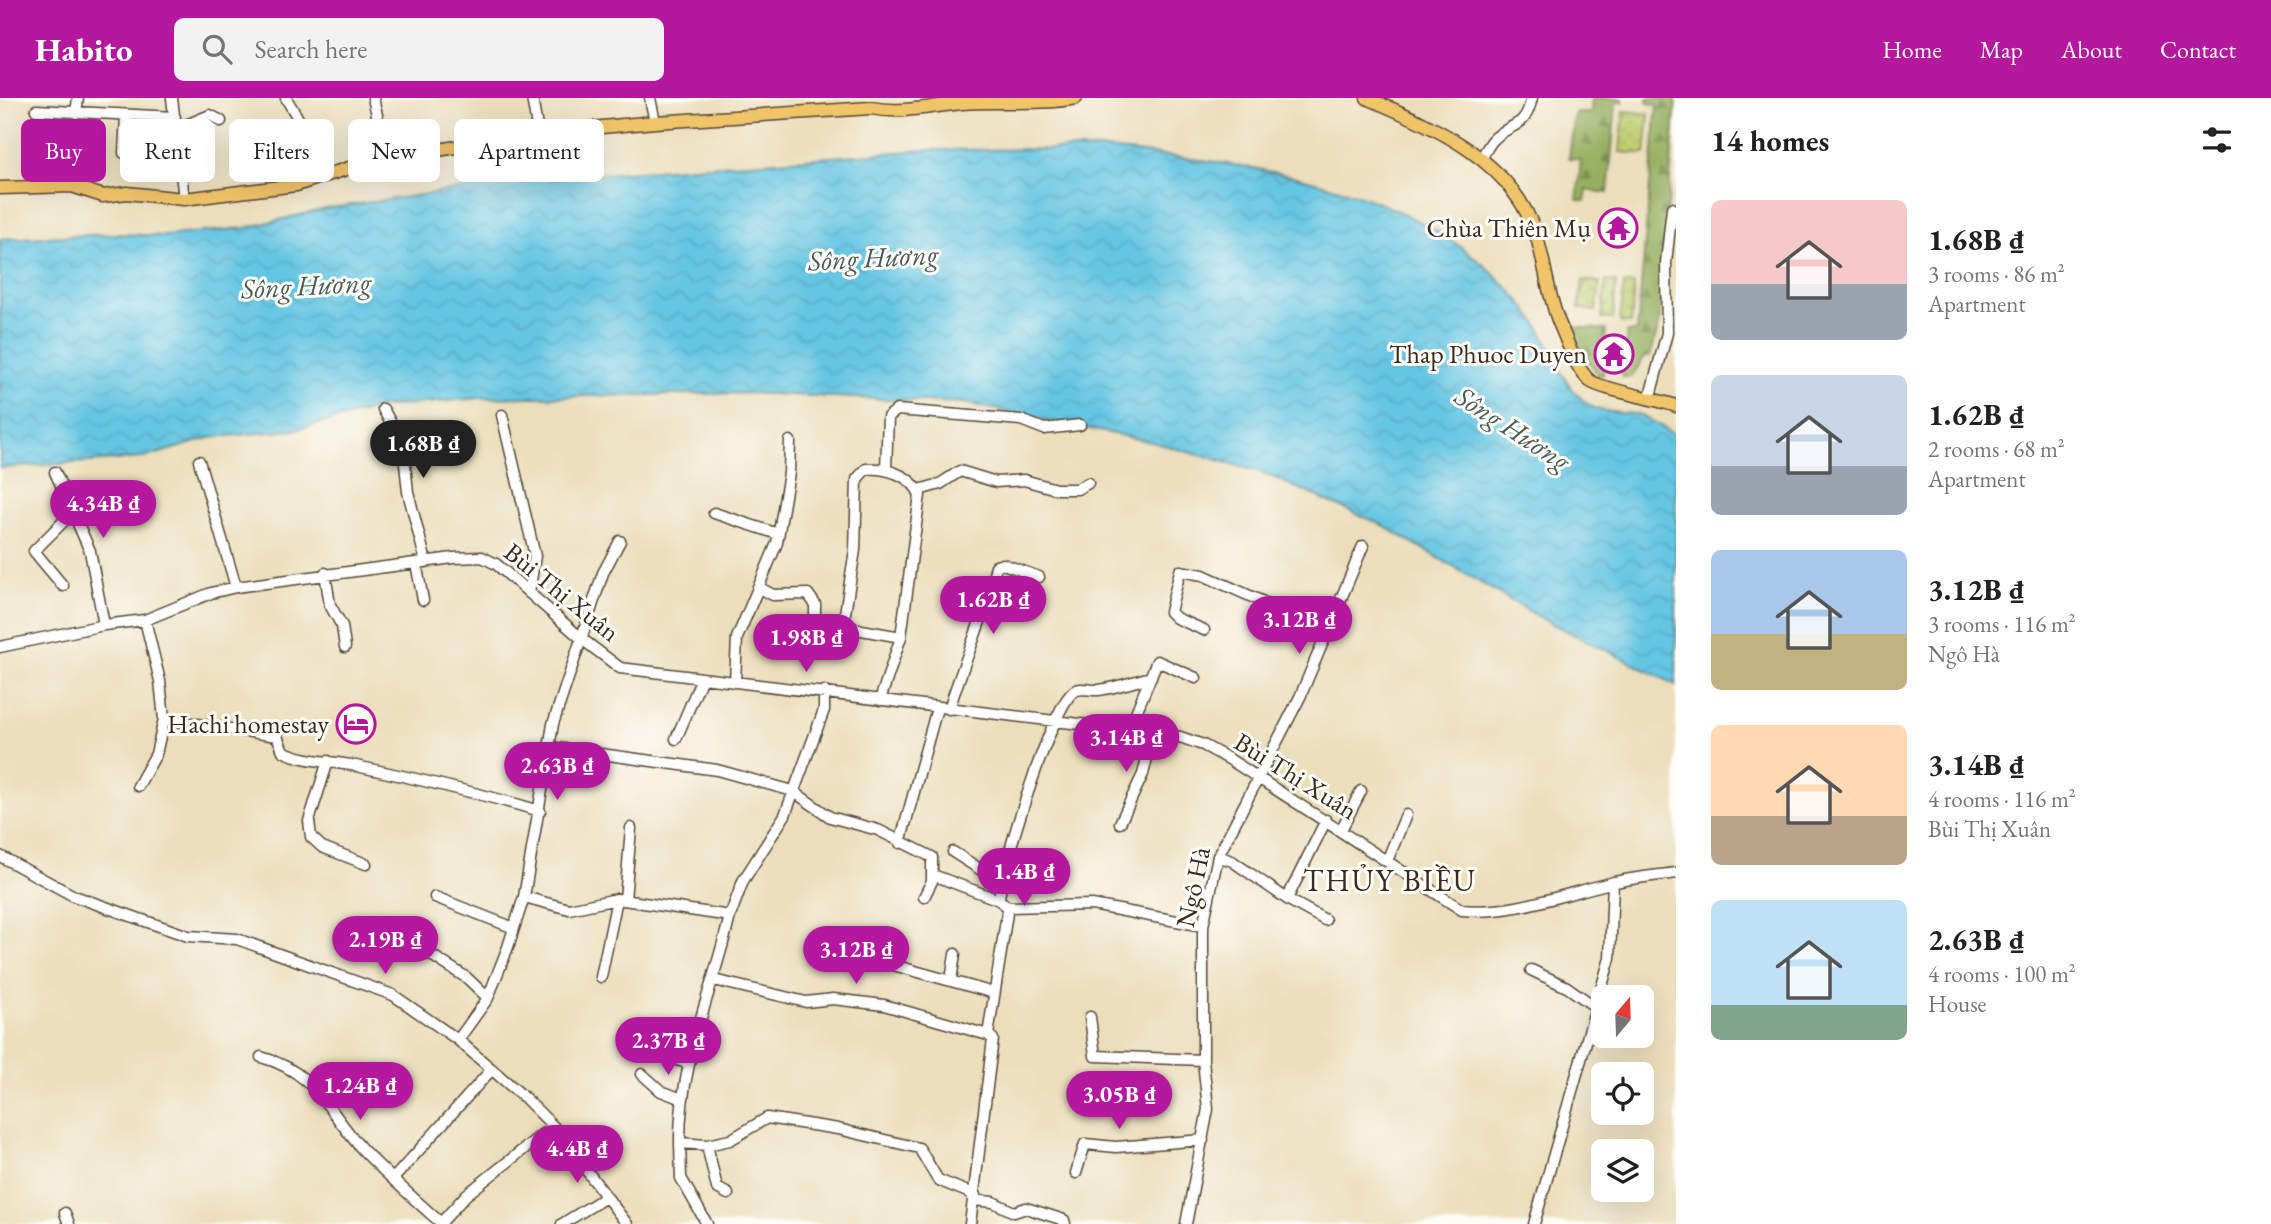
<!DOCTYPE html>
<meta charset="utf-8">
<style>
body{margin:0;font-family:"EB Garamond",serif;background:#f2f2f2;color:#202124;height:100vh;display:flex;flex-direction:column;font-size:26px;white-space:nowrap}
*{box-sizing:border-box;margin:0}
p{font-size:23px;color:#757577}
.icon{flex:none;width:38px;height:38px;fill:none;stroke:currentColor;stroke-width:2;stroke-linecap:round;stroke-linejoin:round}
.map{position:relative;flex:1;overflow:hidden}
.details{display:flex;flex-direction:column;background:#fff;width:595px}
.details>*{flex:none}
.guide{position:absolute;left:21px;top:21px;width:665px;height:63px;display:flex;gap:14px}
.needle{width:46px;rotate:19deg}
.buttons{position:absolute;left:1591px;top:887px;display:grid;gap:14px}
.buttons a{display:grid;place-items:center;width:63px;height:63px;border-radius:10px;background:#fff;box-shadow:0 7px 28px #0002;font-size:35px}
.price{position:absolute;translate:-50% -60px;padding:0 16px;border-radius:24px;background:#b5179e;color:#fff;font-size:23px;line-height:46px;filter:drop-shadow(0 2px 4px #0008)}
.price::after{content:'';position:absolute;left:50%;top:42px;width:21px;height:16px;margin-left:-10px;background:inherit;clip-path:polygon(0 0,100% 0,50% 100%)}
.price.active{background:#222;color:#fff}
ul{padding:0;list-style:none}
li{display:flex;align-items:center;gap:21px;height:175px;padding:0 35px}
li span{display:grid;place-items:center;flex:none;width:196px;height:140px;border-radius:10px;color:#555}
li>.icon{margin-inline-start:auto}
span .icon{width:84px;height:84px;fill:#fffc;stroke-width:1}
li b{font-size:30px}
h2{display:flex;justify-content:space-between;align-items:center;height:84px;padding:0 35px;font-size:30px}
.chip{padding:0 24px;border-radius:10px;background:#fff;box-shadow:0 7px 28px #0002;font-size:24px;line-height:63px}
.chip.active{background:#b5179e;color:#fff}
header{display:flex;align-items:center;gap:42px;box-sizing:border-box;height:98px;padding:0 35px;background:#b5179e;color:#fff}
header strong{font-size:33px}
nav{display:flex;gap:38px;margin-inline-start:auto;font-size:24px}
.search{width:490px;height:63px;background:#f2f2f2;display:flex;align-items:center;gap:18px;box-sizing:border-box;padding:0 24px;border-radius:10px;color:#757577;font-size:26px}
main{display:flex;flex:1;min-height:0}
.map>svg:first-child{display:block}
</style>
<header>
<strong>Habito</strong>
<div class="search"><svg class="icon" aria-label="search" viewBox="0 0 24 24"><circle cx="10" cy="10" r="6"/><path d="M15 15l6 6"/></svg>Search here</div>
<nav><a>Home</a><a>Map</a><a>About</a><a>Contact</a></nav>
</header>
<main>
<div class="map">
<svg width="1676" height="1126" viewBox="0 0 1676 1126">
<defs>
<pattern id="grass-dots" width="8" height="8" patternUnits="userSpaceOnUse" patternTransform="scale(1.75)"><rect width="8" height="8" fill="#bdcd70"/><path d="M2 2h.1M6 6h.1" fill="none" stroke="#a3b061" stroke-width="1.8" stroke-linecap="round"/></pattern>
<pattern id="forest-firs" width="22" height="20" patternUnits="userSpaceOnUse" patternTransform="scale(1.75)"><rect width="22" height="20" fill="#96b062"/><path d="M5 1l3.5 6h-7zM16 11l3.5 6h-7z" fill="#7c8f50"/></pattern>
<pattern id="water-waves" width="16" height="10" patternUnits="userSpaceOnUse" patternTransform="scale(1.75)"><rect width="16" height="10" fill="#65c6e3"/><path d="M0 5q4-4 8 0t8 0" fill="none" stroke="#59aac2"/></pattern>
</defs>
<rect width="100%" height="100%" fill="#fdfcf7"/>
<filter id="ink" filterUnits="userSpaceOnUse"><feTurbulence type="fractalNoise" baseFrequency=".0143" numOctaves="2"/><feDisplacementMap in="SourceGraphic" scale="14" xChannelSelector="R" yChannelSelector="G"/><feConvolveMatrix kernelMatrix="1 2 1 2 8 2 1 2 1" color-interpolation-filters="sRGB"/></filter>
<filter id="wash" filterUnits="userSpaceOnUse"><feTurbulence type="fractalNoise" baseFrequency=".00686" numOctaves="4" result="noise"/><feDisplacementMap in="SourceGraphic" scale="28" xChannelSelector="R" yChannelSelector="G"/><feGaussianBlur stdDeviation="1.57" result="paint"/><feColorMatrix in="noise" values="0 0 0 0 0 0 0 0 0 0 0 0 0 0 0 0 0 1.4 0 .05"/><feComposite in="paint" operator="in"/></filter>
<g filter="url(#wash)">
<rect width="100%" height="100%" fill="#ebdebb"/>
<path fill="url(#grass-dots)" stroke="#7c7c47" stroke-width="2" d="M1624 13 1649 16 1645 56 1620 54Z
M1583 182 1600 184 1596 213 1579 210Z
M1606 183 1616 184 1613 221 1602 220Z
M1624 186 1634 187 1631 225 1620 224Z"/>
<path fill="url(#forest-firs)" stroke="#686d40" stroke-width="2" d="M1592 0H1623V4H1616L1608 95 1587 92 1585 103 1577 102 1581 62 1569 60 1575 15H1591Z
M1648 0H1676L1659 227 1650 258 1646 257 1631 279H1622L1627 234H1637L1657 7 1648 5Z
M1567 228 1606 232 1603 277H1598Z"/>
<path fill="url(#water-waves)" stroke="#507880" stroke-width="2" d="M1107 51C1244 66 1401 81 1503 185 1515 197 1527 211 1537 226 1554 252 1560 286 1588 306 1602 316 1618 314 1634 316 1649 319 1663 330 1676 338V587L1541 520 1382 427 1261 374 1152 344 965 305 748 295 479 300 383 309 294 332 213 339 143 360 0 370V141L116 136 164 138 245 130 330 110 532 81 926 52Z"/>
</g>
<g filter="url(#ink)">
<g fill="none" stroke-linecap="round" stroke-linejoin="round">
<g stroke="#554536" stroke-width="13">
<path id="minor" d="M172 0 184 101
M286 0 313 46 322 78
M373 0 377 17
M532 0 538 35
M650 0 655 24
M36 12 175 19
M76 15 78 0
M176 31 210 17 221 23
M124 55 126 17
M1482 59C1486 53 1489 45 1495 40 1513 23 1524 33 1532 0
M1650 298 1667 235 1666 165 1672 110
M383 311 403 347 408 394 426 464
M502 317 535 458 529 495
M199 363 236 489
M886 371 888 319 897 312 1021 322 1044 331 1080 327
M55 374 90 453 104 527
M919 392 940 386 960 373 996 384 1024 382 1056 391H1077L1088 385
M714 415 778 436
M416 465 423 502
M325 475 330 507 342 528 345 549
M63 488 34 453 74 413
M758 489 773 497 808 496 815 506V521L822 525 901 539
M145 522 160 583 164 621 277 638 283 653C304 664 332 663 356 668 418 681 479 695 540 713
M843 528 855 452 857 381 866 371C885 369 912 377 920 397L901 539 880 602
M1204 532 1176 520 1170 514 1180 473 1203 477 1326 532
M0 549 104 527 145 522 211 495 236 489 453 460 482 459 496 466 582 541 620 570 1137 633 1180 639 1203 647 1229 661 1462 812C1513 817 1562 796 1611 785 1632 780 1654 778 1676 775
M735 584 737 540 777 445 789 375 790 343
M949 611C964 563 985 518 996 468L1003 466 1039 479
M1129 632 1157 563 1196 580
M676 641 702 580
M550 649 717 672 793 693 830 719 878 732 932 759V783L924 799
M328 663 309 723 311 739 322 749 366 766
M138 688 156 656 164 621
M1120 725 1143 676 1153 636
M1341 732 1361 693
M900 745 937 610
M953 754 1000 784
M0 758 74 798 188 838 237 841 393 897 458 942 526 1001 553 1028 466 1097 440 1126
M1218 758 1232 763 1287 801 1325 822
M1387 763 1406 717
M933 777 999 802
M435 799 514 830
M524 799 569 811 617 801 730 818 743 783 785 717 824 612V593
M1287 801 1326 722
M625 802 631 730
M1008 809 1092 807 1203 828
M730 818C712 894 679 967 680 1045L707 1047 730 1042 767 1020 838 1031 919 1050 938 1082 975 1097
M425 853 467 880 488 900
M861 858 994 895
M1531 872 1567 889 1594 908
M601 879 617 801
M714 882 806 904 833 901 884 907 988 937
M951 883 955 856
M1090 919 1095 958 1203 962
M458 942 488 900 508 849 524 799 553 626 603 475 620 443
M639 951 687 965
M261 959C316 974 327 1012 362 1051 387 1077 414 1101 441 1125
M642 976 661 993 682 1001
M553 1028 627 1126
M680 1045 681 1080 707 1126
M707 1047 717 1090 728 1096
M1076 1075 1085 1046 1116 1049 1203 1042
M393 1081 492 971
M974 1102 993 1104 1014 1114 1026 1110 1064 1122 1065 1126
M65 1115 69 1126
M562 1126 606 1099
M970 1126 993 941 988 937 1008 809 999 802C1001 770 1051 612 1073 594 1080 588 1090 593 1099 592 1116 590 1135 583 1151 579
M1186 1126 1208 1011 1203 962V828L1218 758 1300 599 1363 448
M1534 1126 1610 860 1613 784"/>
</g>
<g stroke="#554536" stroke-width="15">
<path id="major" d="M1367 0C1434 29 1514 62 1537 140 1546 169 1548 199 1560 227 1568 244 1575 270 1590 283 1600 291 1658 301 1676 308
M0 90 72 88 103 98 127 95 184 101 296 87 368 64 538 35 655 24 871 10C902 16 931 8 962 5 1000 2 1038 7 1076 0"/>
</g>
<use href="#minor" stroke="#fff" stroke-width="10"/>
<use href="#major" stroke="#f0c469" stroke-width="12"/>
</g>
</g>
<defs>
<g id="temple-ring" transform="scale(2.0125)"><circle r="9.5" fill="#fdfcf7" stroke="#b5179e" stroke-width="1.5"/><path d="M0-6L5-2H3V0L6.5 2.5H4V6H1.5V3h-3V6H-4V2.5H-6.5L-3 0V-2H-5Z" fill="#b5179e"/></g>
<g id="hotel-ring" transform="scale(2.0125)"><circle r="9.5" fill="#fdfcf7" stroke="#b5179e" stroke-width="1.5"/><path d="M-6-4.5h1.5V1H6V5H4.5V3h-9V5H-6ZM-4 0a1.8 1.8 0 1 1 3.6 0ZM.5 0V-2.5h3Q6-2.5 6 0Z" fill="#b5179e"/></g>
</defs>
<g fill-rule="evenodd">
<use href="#temple-ring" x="1618" y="130"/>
<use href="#temple-ring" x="1614" y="256"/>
<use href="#hotel-ring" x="356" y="626"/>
</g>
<g text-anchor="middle" stroke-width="6" stroke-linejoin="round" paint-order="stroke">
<g font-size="26" fill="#3b2a1e" stroke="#fdfcf7" text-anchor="end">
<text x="1591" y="139">Chùa Thiên Mụ</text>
<text x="1587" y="265">Thap Phuoc Duyen</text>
<text x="329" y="635">Hachi homestay</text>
</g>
<g font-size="26" fill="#3b2a1e" stroke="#fdfcf7">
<text transform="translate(562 494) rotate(39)" y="9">Bùi Thị Xuân</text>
<text transform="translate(1296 678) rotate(32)" y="9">Bùi Thị Xuân</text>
<text transform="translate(1193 789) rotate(-78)" y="9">Ngô Hà</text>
</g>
<g font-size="28" font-style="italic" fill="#485959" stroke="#fdfcf7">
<text transform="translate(873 159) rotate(-3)" y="10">Sông Hương</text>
<text transform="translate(306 187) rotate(-3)" y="10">Sông Hương</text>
<text transform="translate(1513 330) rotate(33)" y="10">Sông Hương</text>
</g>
<g font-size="30" letter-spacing="2" fill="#3b2a1e" stroke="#fdfcf7">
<text x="1390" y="793">THỦY BIỀU</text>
</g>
</g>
</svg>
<div class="buttons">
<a><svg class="needle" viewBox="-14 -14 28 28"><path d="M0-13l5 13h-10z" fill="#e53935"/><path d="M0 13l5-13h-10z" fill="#757577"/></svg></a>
<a><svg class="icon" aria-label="locate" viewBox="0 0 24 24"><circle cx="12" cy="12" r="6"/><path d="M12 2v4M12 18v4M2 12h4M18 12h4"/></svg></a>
<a><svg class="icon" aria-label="layers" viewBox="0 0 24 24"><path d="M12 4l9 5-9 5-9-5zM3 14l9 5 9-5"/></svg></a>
</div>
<b class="price active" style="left:423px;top:382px">1.68B ₫</b>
<b class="price" style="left:103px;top:442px">4.34B ₫</b>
<b class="price" style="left:993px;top:538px">1.62B ₫</b>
<b class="price" style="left:1299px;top:558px">3.12B ₫</b>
<b class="price" style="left:806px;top:576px">1.98B ₫</b>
<b class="price" style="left:1126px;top:676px">3.14B ₫</b>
<b class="price" style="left:557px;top:704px">2.63B ₫</b>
<b class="price" style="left:1024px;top:810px">1.4B ₫</b>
<b class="price" style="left:385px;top:878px">2.19B ₫</b>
<b class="price" style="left:856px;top:888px">3.12B ₫</b>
<b class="price" style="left:668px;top:979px">2.37B ₫</b>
<b class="price" style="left:360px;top:1024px">1.24B ₫</b>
<b class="price" style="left:1119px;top:1033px">3.05B ₫</b>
<b class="price" style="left:577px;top:1087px">4.4B ₫</b>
<div class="guide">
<a class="chip active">Buy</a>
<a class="chip">Rent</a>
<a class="chip">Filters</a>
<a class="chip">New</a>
<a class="chip">Apartment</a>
</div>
</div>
<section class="details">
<h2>14 homes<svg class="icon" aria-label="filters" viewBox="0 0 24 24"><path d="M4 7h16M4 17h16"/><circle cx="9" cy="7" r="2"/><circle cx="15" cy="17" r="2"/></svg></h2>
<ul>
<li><span style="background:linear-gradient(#f6c9c9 60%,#9aa5b1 0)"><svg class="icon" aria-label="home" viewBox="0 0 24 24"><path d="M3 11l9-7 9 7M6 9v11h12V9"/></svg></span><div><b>1.68B ₫</b><p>3 rooms · 86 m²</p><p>Apartment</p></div></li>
<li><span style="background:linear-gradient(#c9d6e8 65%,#9aa5b1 0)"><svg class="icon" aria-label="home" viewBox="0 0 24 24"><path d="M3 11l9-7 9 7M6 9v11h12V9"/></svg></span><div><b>1.62B ₫</b><p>2 rooms · 68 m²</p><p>Apartment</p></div></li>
<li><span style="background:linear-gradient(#a9c7e8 60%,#c2b280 0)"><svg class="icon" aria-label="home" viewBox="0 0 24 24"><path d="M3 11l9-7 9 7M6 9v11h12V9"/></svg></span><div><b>3.12B ₫</b><p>3 rooms · 116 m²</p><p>Ngô Hà</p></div></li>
<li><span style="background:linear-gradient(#ffd9b3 65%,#b9a48a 0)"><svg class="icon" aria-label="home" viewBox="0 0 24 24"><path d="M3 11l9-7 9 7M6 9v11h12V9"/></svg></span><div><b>3.14B ₫</b><p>4 rooms · 116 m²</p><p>Bùi Thị Xuân</p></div></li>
<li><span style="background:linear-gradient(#bfe0f5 75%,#7fa58c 0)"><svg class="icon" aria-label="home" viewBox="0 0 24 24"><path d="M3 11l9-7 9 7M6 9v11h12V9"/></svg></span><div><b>2.63B ₫</b><p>4 rooms · 100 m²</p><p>House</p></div></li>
</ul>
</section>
</main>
